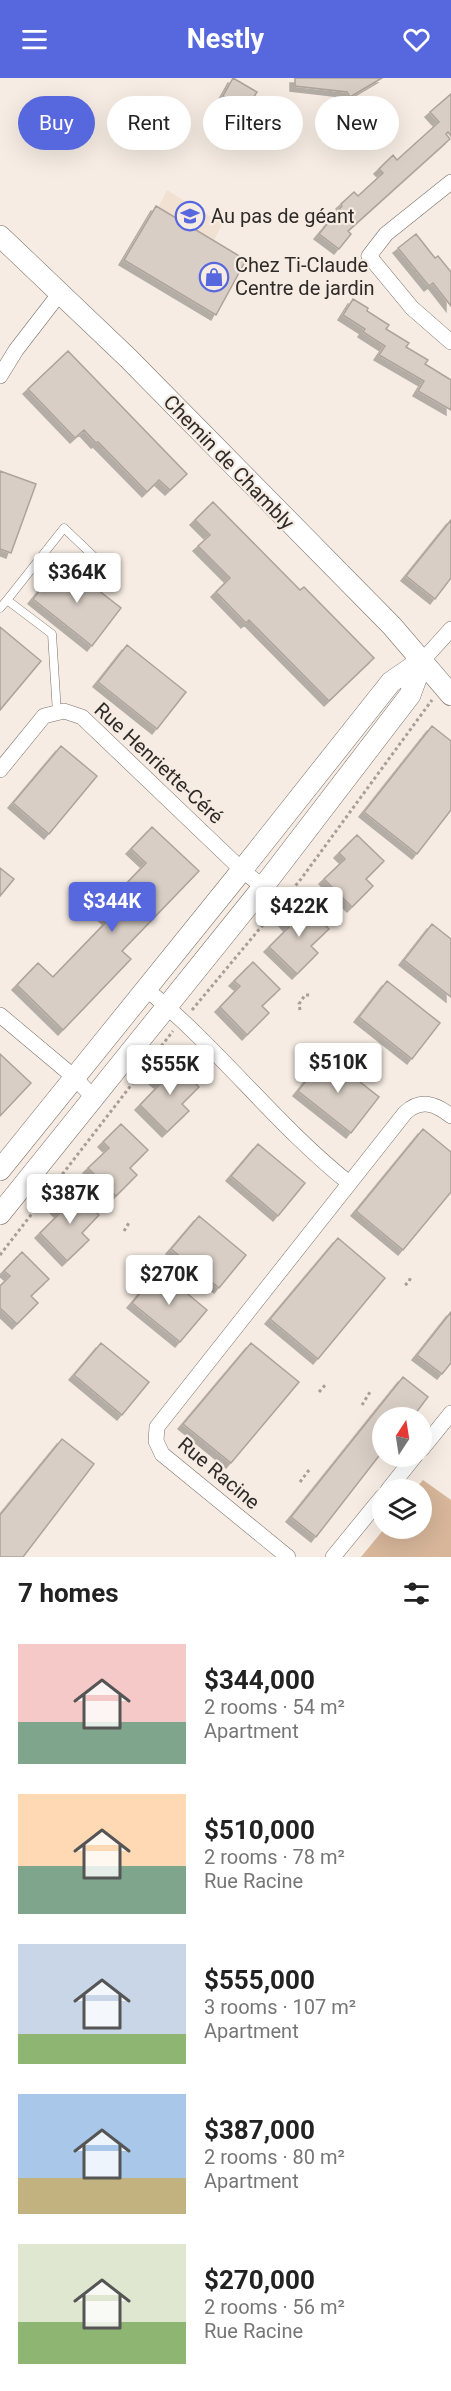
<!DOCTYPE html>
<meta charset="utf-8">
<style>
body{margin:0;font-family:Roboto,sans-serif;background:#f2f2f2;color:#222;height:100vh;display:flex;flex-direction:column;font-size:22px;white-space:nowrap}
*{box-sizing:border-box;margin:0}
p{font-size:20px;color:#767676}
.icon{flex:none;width:33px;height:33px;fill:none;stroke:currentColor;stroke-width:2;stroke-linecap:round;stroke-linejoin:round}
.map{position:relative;height:1479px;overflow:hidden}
.panel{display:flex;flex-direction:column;background:#fff;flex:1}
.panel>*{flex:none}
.top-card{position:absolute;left:18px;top:18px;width:416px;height:54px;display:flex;gap:12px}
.needle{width:39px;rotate:12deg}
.controls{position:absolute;left:372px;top:1329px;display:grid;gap:12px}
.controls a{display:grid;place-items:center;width:60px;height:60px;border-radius:50%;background:#fff;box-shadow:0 6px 24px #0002;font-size:30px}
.price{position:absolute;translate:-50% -51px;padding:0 14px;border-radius:6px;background:#fff;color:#222;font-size:20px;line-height:39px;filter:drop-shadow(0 2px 3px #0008)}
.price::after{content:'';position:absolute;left:50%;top:36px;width:18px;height:14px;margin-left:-9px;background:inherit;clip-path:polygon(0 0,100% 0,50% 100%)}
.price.current{background:#5767dd;color:#fff}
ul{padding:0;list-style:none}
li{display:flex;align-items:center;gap:18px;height:150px;padding:0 18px}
li span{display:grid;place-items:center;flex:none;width:168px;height:120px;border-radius:0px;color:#555}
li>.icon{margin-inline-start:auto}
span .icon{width:72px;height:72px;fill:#fffc;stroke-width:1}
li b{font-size:26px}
h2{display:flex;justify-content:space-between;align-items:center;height:72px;padding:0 18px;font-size:26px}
.tag{padding:0 21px;border-radius:27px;background:#fff;box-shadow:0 6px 24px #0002;font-size:21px;line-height:54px}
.tag.current{background:#5767dd;color:#fff}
header{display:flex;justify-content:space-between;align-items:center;height:78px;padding:0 18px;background:#5767dd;color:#fff;font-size:27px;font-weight:700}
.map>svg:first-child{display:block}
</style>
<header><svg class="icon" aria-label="menu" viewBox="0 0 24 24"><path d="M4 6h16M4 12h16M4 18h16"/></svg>Nestly<svg class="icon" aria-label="heart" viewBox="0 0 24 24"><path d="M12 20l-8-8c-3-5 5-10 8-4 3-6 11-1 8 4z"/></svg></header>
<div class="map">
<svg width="451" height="1479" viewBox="0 0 451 1479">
<defs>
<filter id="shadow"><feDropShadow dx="-5" dy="5" stdDeviation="0" flood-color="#0004"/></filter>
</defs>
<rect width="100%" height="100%" fill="#f6ece3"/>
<path fill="#f1e1d2" d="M167 112 222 146 214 163 158 130Z"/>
<path fill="#d7b69a" d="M423 1402 451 1422V1479H361L384 1451 422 1450V1412L415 1411Z"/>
<path fill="#d8cec5" stroke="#ada39b" stroke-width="1.5" filter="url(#shadow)" d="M233 0 257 14 246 32 223 18Z
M295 0H382L350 19 347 14 295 8Z
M451 16V58L448 54 446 56 450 61 348 153 351 156 339 171 319 156 342 128 341 126 354 114 358 118 383 95 379 91 393 77 397 82 439 44 430 34Z
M156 128 246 182 216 237 124 182Z
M416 156 435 180 438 178 451 194V228L433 205 429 208 398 170Z
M353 221 368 230 367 233 389 247 386 251 409 265 406 269 428 282 425 286 451 302V332L418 313 424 303 379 277 385 268 363 254 365 251 343 237Z
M68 273 187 396 170 412 159 402 147 414 98 364 96 365 84 352 75 360 28 311Z
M0 393 36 406 11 475 0 471Z
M213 424 300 512 304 509 374 580 329 623 249 542 246 545 216 514 230 500 198 468 210 457 195 442Z
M451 442V500L435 521 406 498Z
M62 484 121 530 92 568 33 521Z
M0 549 41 583 0 632Z
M127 567 186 614 157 651 98 604Z
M432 648 451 663V732L417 776 364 734Z
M61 668 97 698 49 756 13 725Z
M152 749 199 793 122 873 131 881 63 952 17 907 38 885 53 899 108 842 99 834 146 785 131 771Z
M357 757 384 783 366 801 373 808 352 829 324 801 345 781 339 775Z
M0 790 14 801 0 818Z
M302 824 329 851 311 868 318 875 297 896 269 869 289 849 284 843Z
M432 846 451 861V919L404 882Z
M253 884 280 911 262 928 269 935 247 957 220 929 240 908 234 903Z
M387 903 440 945 412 981 359 939Z
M0 976 31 1005 0 1038Z
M326 977 379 1019 351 1055 298 1013Z
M173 982 199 1009 182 1026 189 1033 167 1054 140 1027 160 1006 154 1001Z
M121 1046 148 1072 130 1090 137 1097 116 1118 88 1090 109 1070 103 1064Z
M423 1051 451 1074V1114L403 1172 356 1133Z
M258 1066 305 1105 278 1138 231 1098Z
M72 1111 99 1137 82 1155 89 1162 67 1183 40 1155 60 1135 54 1129Z
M199 1138 246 1177 219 1210 171 1171Z
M338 1160 385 1200 318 1281 270 1241Z
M22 1174 49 1201 31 1218 38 1225 17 1246 0 1230V1208L10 1198 4 1193Z
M159 1192 207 1232 180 1264 132 1225Z
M451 1234V1285L442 1296 417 1277Z
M101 1265 149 1304 122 1337 74 1297Z
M251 1265 299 1304 231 1385 183 1346Z
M403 1299 428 1319 412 1340H382V1374L316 1459 291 1439Z
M62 1361 94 1386 23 1479H0V1437Z"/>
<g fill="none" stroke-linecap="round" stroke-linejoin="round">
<g stroke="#7a7169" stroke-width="9">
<path id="lane" d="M7 522 64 450 110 494
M0 530 7 522 52 556 57 635"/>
</g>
<g stroke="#7a7169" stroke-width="16">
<path id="street" d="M451 104 386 156 369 178 412 230 451 264
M0 298 16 272 60 215
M423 582 451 551
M0 692 44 638 64 633 82 639 242 792 263 809
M146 911C219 970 276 1047 349 1105
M0 937 74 999 93 1019
M422 1371 451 1335
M388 1412 415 1378
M288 1479 162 1376 156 1363 157 1349 405 1035C421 1020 436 1026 451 1038
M333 1479 382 1419"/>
</g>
<g stroke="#7a7169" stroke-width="22">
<path id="secondary" d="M0 158 128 280 392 548 451 617
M0 1092 242 792 391 604 423 582
M0 1136 263 809 410 617 423 582"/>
</g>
<path stroke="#a69e98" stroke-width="3" stroke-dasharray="3 3" stroke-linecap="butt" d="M192 932 301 801 432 622
M300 932 299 926 305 917H312
M124 1153 130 1143
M0 1177 173 953
M405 1207 409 1204 411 1198
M319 1314 327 1305
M362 1327 370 1314
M300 1404 309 1392"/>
<use href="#lane" stroke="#fff" stroke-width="8"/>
<use href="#street" stroke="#fff" stroke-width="15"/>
<use href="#secondary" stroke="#fff" stroke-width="21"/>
</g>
<defs>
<g id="school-ring" transform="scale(1.5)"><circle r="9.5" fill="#f6ece3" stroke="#5767dd" stroke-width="1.5"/><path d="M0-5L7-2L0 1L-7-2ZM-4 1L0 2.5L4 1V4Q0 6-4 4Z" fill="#5767dd"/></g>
<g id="shop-ring" transform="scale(1.5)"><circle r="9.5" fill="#f6ece3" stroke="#5767dd" stroke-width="1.5"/><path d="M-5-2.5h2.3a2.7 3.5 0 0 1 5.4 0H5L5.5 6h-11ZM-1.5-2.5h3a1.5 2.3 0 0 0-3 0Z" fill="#5767dd"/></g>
</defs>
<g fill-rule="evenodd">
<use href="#school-ring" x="190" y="138"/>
<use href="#shop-ring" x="214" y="199"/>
</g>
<g text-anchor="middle" stroke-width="4.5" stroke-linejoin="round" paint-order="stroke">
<g font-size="20" fill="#2f2b28" stroke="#f6ece3" text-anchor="start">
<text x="211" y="145">Au pas de géant</text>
<text x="235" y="194">Chez Ti-Claude<tspan x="235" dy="23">Centre de jardin</tspan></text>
</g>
<g font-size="20" fill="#2f2b28" stroke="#f6ece3">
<text transform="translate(229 384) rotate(46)" y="7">Chemin de Chambly</text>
<text transform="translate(159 685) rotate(43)" y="7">Rue Henriette-Céré</text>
<text transform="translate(219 1395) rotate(40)" y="7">Rue Racine</text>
</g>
</g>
</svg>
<div class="controls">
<a><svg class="needle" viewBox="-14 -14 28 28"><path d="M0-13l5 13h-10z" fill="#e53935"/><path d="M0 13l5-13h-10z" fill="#767676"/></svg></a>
<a><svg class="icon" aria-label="layers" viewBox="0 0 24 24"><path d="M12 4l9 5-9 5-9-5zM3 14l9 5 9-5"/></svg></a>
</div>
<b class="price" style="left:77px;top:526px">$364K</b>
<b class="price current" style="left:112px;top:855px">$344K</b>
<b class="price" style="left:299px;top:860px">$422K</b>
<b class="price" style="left:338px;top:1016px">$510K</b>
<b class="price" style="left:170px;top:1018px">$555K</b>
<b class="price" style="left:70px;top:1147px">$387K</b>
<b class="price" style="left:169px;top:1228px">$270K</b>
<div class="top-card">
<a class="tag current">Buy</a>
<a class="tag">Rent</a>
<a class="tag">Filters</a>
<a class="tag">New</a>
</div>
</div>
<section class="panel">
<h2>7 homes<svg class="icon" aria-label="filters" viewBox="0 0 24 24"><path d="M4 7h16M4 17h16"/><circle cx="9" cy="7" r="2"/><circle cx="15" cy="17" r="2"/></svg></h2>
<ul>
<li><span style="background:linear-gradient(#f6c9c9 65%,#7fa58c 0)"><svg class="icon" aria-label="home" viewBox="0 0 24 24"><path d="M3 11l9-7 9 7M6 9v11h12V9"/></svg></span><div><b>$344,000</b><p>2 rooms · 54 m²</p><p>Apartment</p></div></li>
<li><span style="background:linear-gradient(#ffd9b3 60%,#7fa58c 0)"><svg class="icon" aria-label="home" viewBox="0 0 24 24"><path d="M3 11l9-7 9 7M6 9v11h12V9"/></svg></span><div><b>$510,000</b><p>2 rooms · 78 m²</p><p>Rue Racine</p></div></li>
<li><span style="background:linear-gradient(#c9d6e8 75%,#8fb573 0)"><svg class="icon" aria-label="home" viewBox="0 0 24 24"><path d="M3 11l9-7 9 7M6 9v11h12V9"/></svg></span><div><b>$555,000</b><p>3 rooms · 107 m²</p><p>Apartment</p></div></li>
<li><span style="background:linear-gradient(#a9c7e8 70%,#c2b280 0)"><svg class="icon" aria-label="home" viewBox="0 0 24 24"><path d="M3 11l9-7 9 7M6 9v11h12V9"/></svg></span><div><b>$387,000</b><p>2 rooms · 80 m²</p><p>Apartment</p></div></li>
<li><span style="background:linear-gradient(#dfe7d0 65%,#8fb573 0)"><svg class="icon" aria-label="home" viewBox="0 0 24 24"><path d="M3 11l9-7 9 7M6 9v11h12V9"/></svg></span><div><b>$270,000</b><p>2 rooms · 56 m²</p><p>Rue Racine</p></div></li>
</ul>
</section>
